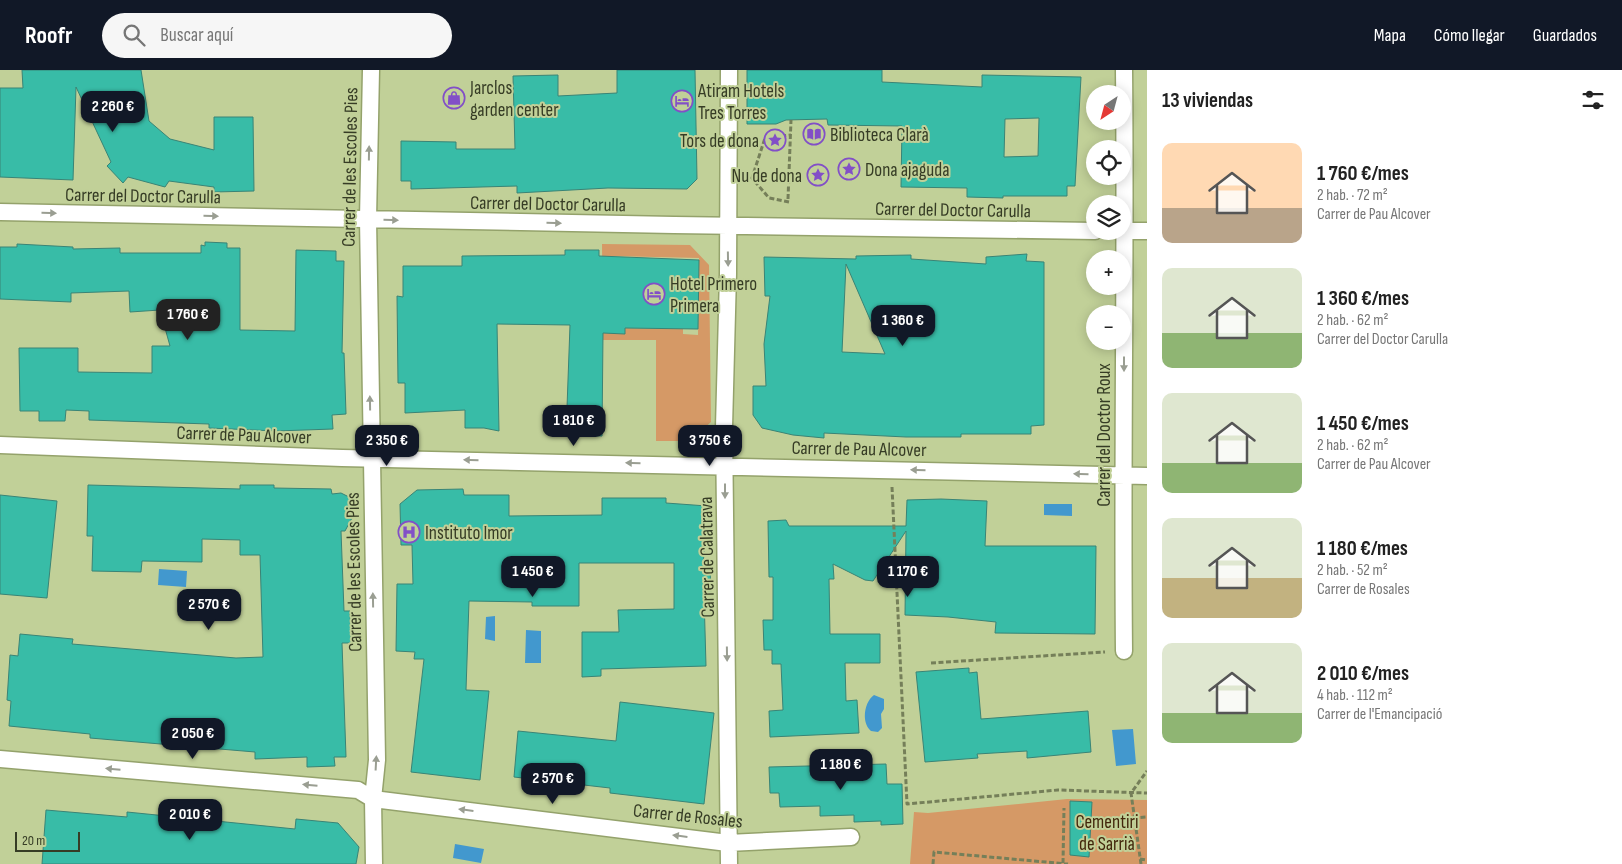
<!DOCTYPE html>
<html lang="es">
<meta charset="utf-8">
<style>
body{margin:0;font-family:"Sofia Sans Condensed",sans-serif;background:#f6f6f6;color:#222;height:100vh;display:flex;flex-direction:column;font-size:19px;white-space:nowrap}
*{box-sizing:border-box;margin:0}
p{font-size:16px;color:#767676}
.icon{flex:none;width:28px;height:28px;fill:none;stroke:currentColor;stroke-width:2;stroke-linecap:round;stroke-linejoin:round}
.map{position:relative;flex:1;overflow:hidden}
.side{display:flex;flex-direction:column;background:#fff;width:475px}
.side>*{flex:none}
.needle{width:32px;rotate:216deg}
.fabs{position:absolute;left:1086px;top:15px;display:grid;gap:10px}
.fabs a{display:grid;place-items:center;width:45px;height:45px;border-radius:50%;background:#fff;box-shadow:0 2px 12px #0003;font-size:25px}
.scale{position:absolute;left:15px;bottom:12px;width:65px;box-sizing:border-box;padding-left:5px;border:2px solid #363c25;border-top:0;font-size:14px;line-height:18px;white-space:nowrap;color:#363c25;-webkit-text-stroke:4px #c1d098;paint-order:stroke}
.price{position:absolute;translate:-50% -42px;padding:0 11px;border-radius:10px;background:#111827;color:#fff;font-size:16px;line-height:32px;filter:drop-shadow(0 1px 2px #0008)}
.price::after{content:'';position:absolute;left:50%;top:30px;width:15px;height:11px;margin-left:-8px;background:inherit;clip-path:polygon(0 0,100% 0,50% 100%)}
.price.selected{background:#222;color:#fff}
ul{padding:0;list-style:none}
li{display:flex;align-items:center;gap:15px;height:125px;padding:0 15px}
li span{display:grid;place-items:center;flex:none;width:140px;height:100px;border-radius:10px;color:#555}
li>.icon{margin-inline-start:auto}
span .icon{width:60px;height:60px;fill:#fffc;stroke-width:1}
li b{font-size:21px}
h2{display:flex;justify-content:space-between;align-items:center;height:60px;padding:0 15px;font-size:21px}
header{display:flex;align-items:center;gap:30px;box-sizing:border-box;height:70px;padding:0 25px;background:#111827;color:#fff}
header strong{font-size:24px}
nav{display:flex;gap:28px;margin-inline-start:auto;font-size:18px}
.search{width:350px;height:45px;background:#f6f6f6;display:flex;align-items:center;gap:12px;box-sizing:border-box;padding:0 18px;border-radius:28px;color:#767676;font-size:19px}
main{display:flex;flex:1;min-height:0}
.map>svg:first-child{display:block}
</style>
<header>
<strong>Roofr</strong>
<div class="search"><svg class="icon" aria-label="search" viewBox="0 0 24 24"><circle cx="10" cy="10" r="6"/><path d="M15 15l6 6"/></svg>Buscar aquí</div>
<nav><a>Mapa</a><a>Cómo llegar</a><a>Guardados</a></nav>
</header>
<main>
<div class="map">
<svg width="1147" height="794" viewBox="0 0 1147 794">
<rect width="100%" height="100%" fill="#c1d098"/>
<path fill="#d59966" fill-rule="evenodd" d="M602 174 690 175 709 195 711 352 690 371H656V270H603ZM611 186 699 188 698 265 683 264V259L625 258V264L609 263Z
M1067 729 1147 730V794H910L914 742 928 743Z"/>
<path fill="#4298ce" d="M1044 434H1072V446L1044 445Z
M159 499 187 501 186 517 158 515Z
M495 546V571L485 569 486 547Z
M526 560 541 561V593H525Z
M874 625 884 629V639L881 644 882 658 878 662 871 661C861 653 864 632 874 625Z
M1133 659 1136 694 1116 696 1112 660Z
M455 774 484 779 481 793 453 788Z"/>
<path fill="#38bca7" stroke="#398476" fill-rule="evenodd" d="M22 0H141L149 51 170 69 214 80V47H253L254 121 214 122V117L169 111 165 117 128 107 123 113 107 96 111 92 76 17 73 110 0 107V18H23Z
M617 0H695L697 109 687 119 608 118 517 123V116L411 119V111H401V71L456 72V79H515L513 6 558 5V26L617 23Z
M747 0H882V12L982 17V5L1081 7 1075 116H1067V126H1003V128L967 127V118L901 117 902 56 828 55 827 49 786 50 776 54H747ZM1039 48 1038 86 1004 87 1005 49Z
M205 172 227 173V178H240V260L295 261 296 180 336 181V191H344L342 283H344L346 344 332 345 333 359 276 361 209 358V354L89 350V341L66 340 65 351H39V341H20L19 278H78V302L152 303V276H170L160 240 130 242 129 221 71 223V232L0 229V177H17V174L73 177V179L120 178V183H201V175L205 176Z
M565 180H599V186L699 190 698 259 625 258V264L603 263 602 366 566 365 570 255 497 254 499 361 484 358H465V340L405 343V313H398L397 226 403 227V196H462V186L565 185Z
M1027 184 1026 191 1044 192V355L1031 356V364H961V367H906L824 363V368L793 365 762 358 753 345V316H766L764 274 770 226H765L764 187 856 189V186L911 185V189L986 194V187ZM846 194 885 284 842 282Z
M88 415 240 419V415H274V418L331 419 332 424 341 423 351 428 353 446 345 461H341L344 541H350L351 573H342L346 687H334L335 696 307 697V687L255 689V682L90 668V664L9 656 11 631 7 630 10 585 18 586 20 564 73 569 72 574 236 588 263 587 260 485H240V470L202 469V492L142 491 141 502 92 501 93 466H87Z
M463 419 464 425H509V446L602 445V428H666V433L707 436 703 498H710L711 525H704L706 596 601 599V606L582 607V562H619L618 540 674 539V493H579V536H532V532L469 531 466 620 489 621 480 710 411 702 424 589H414L415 582 396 581 397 514H413L412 475H401L400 434 417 420Z
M0 425 57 431 47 528 0 524Z
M941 429 987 431 985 476H1096L1095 564 995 563 996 552 948 547 905 545 906 461 873 511 865 510 833 494 834 509H829L830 564H880V593H845L846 631 857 630 859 663 770 667 769 641 783 640 781 594H772V580H764L763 550H773V507H769L768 451 786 450 789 456H906L907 430Z
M969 598V603L977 602 981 649 1088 641 1091 682 1027 688V681L977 684 978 688 925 692 916 602Z
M620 632 714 643 704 734 610 723V718L514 707 518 661 616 671Z
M886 694 887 714H902L903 754 881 755V751L854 752V745L820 746V736L780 737 779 723H770L769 697Z
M1070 731 1092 732 1089 787 1070 785Z
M46 740 127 747V742L295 759 296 749 338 753 359 777 356 794H42Z"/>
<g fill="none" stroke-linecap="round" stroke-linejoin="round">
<g stroke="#94a26b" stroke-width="19">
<path id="street" d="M371 0 368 149 377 690 373 729 374 794
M729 0 728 204 724 357 729 794
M0 142 674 155 1095 161
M1122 161H1147
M0 375 342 388 1147 406
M1124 581C1122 387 1126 194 1124 0
M0 689 358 720 373 729 728 773 851 767"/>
</g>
<path stroke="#757f59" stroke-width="3" stroke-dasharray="5 2.5" stroke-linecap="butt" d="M788 129 791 50
M789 132 769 128 752 108 765 68 791 65
M892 417 907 734 1058 720 1147 723
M931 593 1105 582
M1133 748 1147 747
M1140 789 1147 790
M1063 793 1064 738
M933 794 934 782 1068 794
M1141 794 1131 723 1147 701"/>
<use href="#street" stroke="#fff" stroke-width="16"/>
</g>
<defs><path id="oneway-solid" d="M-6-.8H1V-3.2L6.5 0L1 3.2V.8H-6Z" transform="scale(1.25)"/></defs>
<g fill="#9a9e92">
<use href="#oneway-solid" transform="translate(369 83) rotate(-89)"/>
<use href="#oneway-solid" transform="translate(49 143) rotate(1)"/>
<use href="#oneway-solid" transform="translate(211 146) rotate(1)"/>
<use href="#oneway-solid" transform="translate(391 150) rotate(1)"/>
<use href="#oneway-solid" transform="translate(554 153) rotate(1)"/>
<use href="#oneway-solid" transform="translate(728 189) rotate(89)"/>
<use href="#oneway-solid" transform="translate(1124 294) rotate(90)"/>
<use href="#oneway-solid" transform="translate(370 333) rotate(-91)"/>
<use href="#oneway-solid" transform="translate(471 390) rotate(-179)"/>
<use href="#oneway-solid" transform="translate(633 393) rotate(-179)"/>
<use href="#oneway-solid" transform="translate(918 400) rotate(-179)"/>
<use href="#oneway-solid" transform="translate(1081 404) rotate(-178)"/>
<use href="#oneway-solid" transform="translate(725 421) rotate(90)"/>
<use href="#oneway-solid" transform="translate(373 530) rotate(-91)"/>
<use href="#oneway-solid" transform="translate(727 584) rotate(89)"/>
<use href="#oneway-solid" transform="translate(376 693) rotate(-87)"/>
<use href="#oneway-solid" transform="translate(113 699) rotate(-175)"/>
<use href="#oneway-solid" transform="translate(310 715) rotate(-175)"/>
<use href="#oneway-solid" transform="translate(466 740) rotate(-173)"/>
<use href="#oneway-solid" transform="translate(680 766) rotate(-173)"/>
</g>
<defs>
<g id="shop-ring" transform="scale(1.125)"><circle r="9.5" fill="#c1d098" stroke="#824fc7" stroke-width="1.5"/><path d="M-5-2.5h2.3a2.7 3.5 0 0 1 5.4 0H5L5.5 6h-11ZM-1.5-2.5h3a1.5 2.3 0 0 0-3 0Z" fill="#824fc7"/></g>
<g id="hotel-ring" transform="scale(1.125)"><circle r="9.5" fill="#c1d098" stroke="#824fc7" stroke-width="1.5"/><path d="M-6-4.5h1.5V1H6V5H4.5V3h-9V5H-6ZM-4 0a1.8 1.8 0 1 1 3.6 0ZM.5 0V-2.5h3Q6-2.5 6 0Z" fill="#824fc7"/></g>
<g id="library-ring" transform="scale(1.125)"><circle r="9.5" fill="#c1d098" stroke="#824fc7" stroke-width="1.5"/><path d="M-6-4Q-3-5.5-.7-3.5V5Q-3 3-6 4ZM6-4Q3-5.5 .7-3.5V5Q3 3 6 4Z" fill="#824fc7"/></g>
<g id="sight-ring" transform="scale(1.125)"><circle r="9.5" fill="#c1d098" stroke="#824fc7" stroke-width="1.5"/><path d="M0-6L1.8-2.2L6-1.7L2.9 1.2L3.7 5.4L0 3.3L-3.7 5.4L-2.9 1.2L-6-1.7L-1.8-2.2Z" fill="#824fc7"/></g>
<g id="hospital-ring" transform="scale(1.125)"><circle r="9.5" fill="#c1d098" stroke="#824fc7" stroke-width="1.5"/><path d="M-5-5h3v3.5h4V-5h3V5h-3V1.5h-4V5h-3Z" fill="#824fc7"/></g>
</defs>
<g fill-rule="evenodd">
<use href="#shop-ring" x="454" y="28"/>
<use href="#hotel-ring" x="682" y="31"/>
<use href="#library-ring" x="814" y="64"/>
<use href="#sight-ring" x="775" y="70"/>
<use href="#sight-ring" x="849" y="99"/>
<use href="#sight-ring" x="818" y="105"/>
<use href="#hotel-ring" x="654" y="224"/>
<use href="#hospital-ring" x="409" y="462"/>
</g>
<g text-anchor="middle" stroke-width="4" stroke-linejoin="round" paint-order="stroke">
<g font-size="19" fill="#363c25" stroke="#c1d098" text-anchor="start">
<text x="470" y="24">Jarclos<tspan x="470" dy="22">garden center</tspan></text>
<text x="698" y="27">Atiram Hotels<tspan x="698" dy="22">Tres Torres</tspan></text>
<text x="830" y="71">Biblioteca Clarà</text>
<text x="759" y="77" text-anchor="end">Tors de dona</text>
<text x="865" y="106">Dona ajaguda</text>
<text x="802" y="112" text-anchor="end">Nu de dona</text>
<text x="670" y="220">Hotel Primero<tspan x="670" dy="22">Primera</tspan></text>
<text x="425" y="469">Instituto Imor</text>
</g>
<g font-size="19" fill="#363c25" stroke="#c1d098">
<text transform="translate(349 97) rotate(-89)" y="7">Carrer de les Escoles Pies</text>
<text transform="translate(143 125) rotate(1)" y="7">Carrer del Doctor Carulla</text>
<text transform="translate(548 133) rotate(1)" y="7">Carrer del Doctor Carulla</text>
<text transform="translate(953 139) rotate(1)" y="7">Carrer del Doctor Carulla</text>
<text transform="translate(244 364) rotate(2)" y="7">Carrer de Pau Alcover</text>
<text transform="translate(1103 365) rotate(-90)" y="7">Carrer del Doctor Roux</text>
<text transform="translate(859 378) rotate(1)" y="7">Carrer de Pau Alcover</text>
<text transform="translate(706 487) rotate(-91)" y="7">Carrer de Calatrava</text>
<text transform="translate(353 502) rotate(-91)" y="7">Carrer de les Escoles Pies</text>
<text transform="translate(688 745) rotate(6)" y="7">Carrer de Rosales</text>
</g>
<g font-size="19" fill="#42260b" stroke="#c1d098">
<text x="1107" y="758">Cementiri<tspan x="1107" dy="22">de Sarrià</tspan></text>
</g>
</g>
</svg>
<div class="fabs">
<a><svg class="needle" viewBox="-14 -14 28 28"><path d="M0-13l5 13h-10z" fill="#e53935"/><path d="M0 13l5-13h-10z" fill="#767676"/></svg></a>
<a><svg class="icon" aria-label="locate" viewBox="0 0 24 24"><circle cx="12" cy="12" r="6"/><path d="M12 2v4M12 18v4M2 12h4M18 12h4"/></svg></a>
<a><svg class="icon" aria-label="layers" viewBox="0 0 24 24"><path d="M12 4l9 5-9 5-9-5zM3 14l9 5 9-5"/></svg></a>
<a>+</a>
<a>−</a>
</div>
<div class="scale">20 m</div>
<b class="price" style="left:113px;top:63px">2 260 €</b>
<b class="price selected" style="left:188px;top:271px">1 760 €</b>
<b class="price" style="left:903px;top:277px">1 360 €</b>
<b class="price" style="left:574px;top:377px">1 810 €</b>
<b class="price" style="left:387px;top:397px">2 350 €</b>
<b class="price" style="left:710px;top:397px">3 750 €</b>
<b class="price" style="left:533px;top:528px">1 450 €</b>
<b class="price" style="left:908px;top:528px">1 170 €</b>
<b class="price" style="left:209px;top:561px">2 570 €</b>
<b class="price" style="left:193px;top:690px">2 050 €</b>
<b class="price" style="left:841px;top:721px">1 180 €</b>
<b class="price" style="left:553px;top:735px">2 570 €</b>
<b class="price" style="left:190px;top:771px">2 010 €</b>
</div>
<section class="side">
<h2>13 viviendas<svg class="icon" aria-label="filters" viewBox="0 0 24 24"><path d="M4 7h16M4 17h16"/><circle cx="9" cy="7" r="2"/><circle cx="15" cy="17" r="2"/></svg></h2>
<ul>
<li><span style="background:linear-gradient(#ffd9b3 65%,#b9a48a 0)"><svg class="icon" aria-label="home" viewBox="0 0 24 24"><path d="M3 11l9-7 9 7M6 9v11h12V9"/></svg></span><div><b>1 760 €/mes</b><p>2 hab. · 72 m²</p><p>Carrer de Pau Alcover</p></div></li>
<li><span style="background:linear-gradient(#dfe7d0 65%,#8fb573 0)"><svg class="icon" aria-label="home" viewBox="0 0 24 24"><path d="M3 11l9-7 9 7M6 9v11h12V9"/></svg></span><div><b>1 360 €/mes</b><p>2 hab. · 62 m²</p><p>Carrer del Doctor Carulla</p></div></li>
<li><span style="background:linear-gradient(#dfe7d0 70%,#8fb573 0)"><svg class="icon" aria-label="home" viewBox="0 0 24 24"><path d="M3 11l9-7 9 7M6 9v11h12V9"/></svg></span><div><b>1 450 €/mes</b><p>2 hab. · 62 m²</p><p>Carrer de Pau Alcover</p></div></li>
<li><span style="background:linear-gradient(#dfe7d0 60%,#c2b280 0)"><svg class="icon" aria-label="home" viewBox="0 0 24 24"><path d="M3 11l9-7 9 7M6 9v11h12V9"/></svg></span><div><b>1 180 €/mes</b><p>2 hab. · 52 m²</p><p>Carrer de Rosales</p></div></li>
<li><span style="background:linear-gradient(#dfe7d0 70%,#8fb573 0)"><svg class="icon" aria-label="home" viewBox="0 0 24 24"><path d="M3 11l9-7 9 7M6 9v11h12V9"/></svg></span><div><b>2 010 €/mes</b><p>4 hab. · 112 m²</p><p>Carrer de l'Emancipació</p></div></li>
</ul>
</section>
</main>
